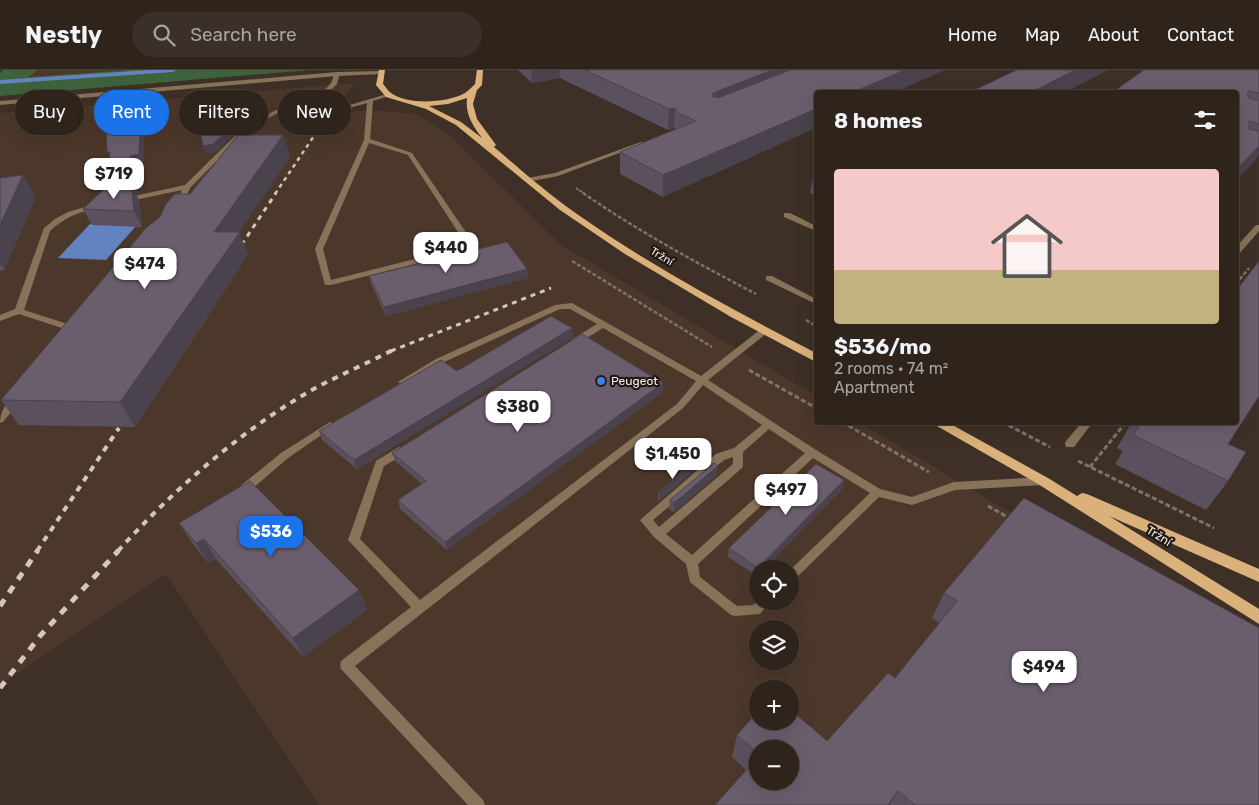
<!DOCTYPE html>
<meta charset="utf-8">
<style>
body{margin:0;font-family:Rubik,sans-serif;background:#3a3029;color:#f1f3f6;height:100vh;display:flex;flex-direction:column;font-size:19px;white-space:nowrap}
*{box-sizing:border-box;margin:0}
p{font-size:16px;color:#a7a4a3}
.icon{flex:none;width:28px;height:28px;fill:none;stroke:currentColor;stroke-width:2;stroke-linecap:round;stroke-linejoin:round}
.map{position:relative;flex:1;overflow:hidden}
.side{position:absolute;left:814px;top:20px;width:425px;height:335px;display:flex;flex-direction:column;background:#2e241c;border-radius:5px;box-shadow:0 5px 20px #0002,0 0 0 1px #49413b}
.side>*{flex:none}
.top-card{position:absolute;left:15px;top:20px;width:475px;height:45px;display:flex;gap:10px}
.tools{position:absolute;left:749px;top:490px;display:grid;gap:10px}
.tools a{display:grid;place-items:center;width:50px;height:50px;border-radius:50%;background:#2e241c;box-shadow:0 5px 20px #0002,0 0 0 1px #49413b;font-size:25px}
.price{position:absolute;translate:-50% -42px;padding:0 11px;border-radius:10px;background:#fff;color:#222;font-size:16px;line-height:32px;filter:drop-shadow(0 1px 2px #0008)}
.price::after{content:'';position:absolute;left:50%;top:30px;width:15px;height:11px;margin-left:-8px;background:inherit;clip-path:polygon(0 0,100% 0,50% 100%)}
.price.active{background:#1a73e8;color:#fff}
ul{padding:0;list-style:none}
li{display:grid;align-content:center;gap:10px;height:265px;padding:0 20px}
li span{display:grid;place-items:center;height:155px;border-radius:5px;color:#555}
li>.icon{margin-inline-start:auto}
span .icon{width:90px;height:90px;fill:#fffc;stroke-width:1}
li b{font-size:21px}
h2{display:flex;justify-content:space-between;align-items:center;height:60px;padding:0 20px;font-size:21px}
.chip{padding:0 18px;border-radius:22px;background:#2e241c;box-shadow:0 5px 20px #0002,0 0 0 1px #49413b;font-size:18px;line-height:45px}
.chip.active{background:#1a73e8;color:#fff}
header{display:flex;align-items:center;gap:30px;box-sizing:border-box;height:70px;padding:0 25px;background:#2e241c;border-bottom:1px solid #49413b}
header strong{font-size:24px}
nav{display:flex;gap:28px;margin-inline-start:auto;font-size:18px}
.search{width:350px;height:45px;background:#3a3029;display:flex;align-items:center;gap:12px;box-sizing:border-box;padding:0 18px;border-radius:28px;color:#a7a4a3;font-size:19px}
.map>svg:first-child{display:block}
</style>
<header>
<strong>Nestly</strong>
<div class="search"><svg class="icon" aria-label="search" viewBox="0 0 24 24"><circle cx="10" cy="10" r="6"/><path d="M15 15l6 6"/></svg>Search here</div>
<nav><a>Home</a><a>Map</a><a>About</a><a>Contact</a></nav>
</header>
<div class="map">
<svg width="1259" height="735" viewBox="0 0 1259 735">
<rect width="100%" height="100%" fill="#3e3026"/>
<path fill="#4c382b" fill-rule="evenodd" d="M38 0H129L27 7Z
M354 13 335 43 369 40 416 44 452 67 560 174 816 326V352L860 353 1259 590V735H319L166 504 0 615V43ZM758 499H790V531H758ZM758 559H790V591H758ZM758 619H790V651H758ZM758 679H790V711H758Z"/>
<path fill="#3e633c" d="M3 0H38L28 7 129 0H309L0 26V3Z"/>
<path fill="#6383c0" d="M90 154 136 156 106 190 58 188Z"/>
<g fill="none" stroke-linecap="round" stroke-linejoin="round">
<path fill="#6383c0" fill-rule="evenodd" d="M149 0H176L173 2 0 14V10Z"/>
<path stroke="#7f726a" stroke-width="2" stroke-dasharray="3 1" stroke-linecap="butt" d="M576 118 585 124"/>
<path stroke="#7f726a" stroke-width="2.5" stroke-dasharray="4 2" stroke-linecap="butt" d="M583 123C638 161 697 193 756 224
M572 191 712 277
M1236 214 1249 198
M806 250 816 256"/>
<path stroke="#7f726a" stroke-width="3" stroke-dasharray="5 2.5" stroke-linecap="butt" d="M749 300 816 338
M842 352 929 402
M1002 352 1050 377
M1078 391 1214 458
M1090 397 1126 352
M988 436 1011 449"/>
<path fill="#877359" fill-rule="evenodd" d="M335 3 340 4 337 14 323 28 280 42 248 59 190 118 182 138 175 136 182 120 125 132 121 130 125 128 185 115 244 57 276 40 319 26 331 13Z
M387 24 392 25 373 31 370 69 412 83 476 177 475 179 331 215H325L315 179 364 70 367 33 346 39 343 37ZM369 73 408 85 467 176 331 210 323 179Z
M641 72 646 73 558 106 527 112 524 110 527 108 555 103Z
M98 133H101V137C81 141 65 147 50 161L24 240 77 257 78 259 77 261H71L19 244 0 251V245L15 239 44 158 55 149 68 142Z
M784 143H790L816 156V161L784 147Z
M766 206H772L816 229V234L766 210Z
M572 233 701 306 761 259H767L768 261 767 263 708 310 816 380 880 419 912 427 954 412 1043 407 1047 408 1048 411 1047 414 1043 415 955 420 912 435 879 427 794 510 790 512V500L870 423 813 388 698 494 700 507 737 536 753 535 758 531H771L760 544 735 546 731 545 690 512 686 494 654 467 640 450 716 384 734 378 762 355 703 315 683 338 355 596 483 730 485 735H468L341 599 340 595 341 591 411 537 348 470 376 391 399 377H407L408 380 407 383 384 396 360 469 420 530 677 334 696 311 603 258 577 274H571L570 272 571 270 597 254 570 239H560L442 293 406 314 403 315 398 312 436 289 555 235ZM769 359 805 383 692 485 666 464 742 398 743 395V382ZM733 387V394L659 457 653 450 724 390Z
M15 328 20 331 3 352 0 353C0 343 5 332 15 328Z
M330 352 335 355 333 357 288 388 246 424H238L237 421 238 418 281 383Z"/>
<path fill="#877359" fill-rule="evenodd" d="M380 1 382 2V4L337 6 0 35V31L337 2Z
M1256 155H1259V161L1239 184H1236V177Z
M1082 352H1093L1074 377H1066L1065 374 1066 371Z"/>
<path fill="#dab17b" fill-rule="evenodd" d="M379 0H385L383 14C386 17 388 21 391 23 407 35 446 33 463 24 467 22 471 18 475 14L477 0H483L482 15 477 20 473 34 477 49 496 75 494 77C521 100 547 123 577 144 652 197 735 241 816 283V292L731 247 625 184 560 140 456 55 426 39 386 27 376 15ZM467 28C465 44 473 56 482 68L461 52 429 36 448 34Z
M930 352H947L1048 408 1077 426 1082 423 1087 424 1259 499V512L1109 446 1259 539V554L1038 414Z"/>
<path stroke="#d2c7c0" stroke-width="2.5" stroke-dasharray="4 4" stroke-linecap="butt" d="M275 124 320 57"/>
<path stroke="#d2c7c0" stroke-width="3" stroke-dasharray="5 5" stroke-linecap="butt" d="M236 183 276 123
M391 281 551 218"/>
<path stroke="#d2c7c0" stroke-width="4" stroke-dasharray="6 6" stroke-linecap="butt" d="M37 481 119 358
M118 481C174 419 247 355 321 315 345 303 369 292 393 280"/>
<path stroke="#d2c7c0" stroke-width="5" stroke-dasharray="8 8" stroke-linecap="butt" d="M0 536 38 480
M0 618 40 566 119 480"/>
</g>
<path fill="#5b515e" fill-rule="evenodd" d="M518 0H944L895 22H816L663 127 620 104V82L675 60 674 58 668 60 560 8 532 13Z
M1259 0V84L1255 90 1236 111V22Z
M141 30 145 40 143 95 134 96 138 123H135L139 130 142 157 92 155 83 139 107 119Z
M283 65 290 87 239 162 248 185 135 357 19 355 1 330 190 124Z
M816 97V126L810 123 815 98Z
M0 108 36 127 4 200 0 201Z
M527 199 528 208 386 246 371 214 369 206Z
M573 267 357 399 322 370 319 361 457 301Z
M663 322 447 480 400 439 398 430 422 414 395 391 392 383Z
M1132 352H1236L1228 374V411L1206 440 1115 394 1123 381 1117 378Z
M701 394 659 431H658V422Z
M717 405 674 442 669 439 670 430Z
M844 410 842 419 764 499H758L757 506 728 487 729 478Z
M1024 428 1259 735H715L746 700 732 687 737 665 827 671 895 608 940 553 932 548 944 523ZM758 679 790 711H758Z
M179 453 359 520 367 540 303 587 216 489 208 493 192 473Z"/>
<path fill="#4a424c" d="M531 0H560V8L532 13Z
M772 0H786L784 14 711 43 712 26 713 23Z
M905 0H944L895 22H853Z
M1075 0H1108L1066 22H1032Z
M141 30 145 40 143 95 134 96 138 123H135L139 130 142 157 134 141 111 128 106 117 130 86Z
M675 38 674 58 668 60 669 39Z
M816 39V58L663 127V105Z
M225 47 231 67 216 82 206 84 203 76Z
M283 65 290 87 234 170 240 162 248 185 135 357 120 332 214 162Z
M1259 76V83L1255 90 1236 111V100Z
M23 105 36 127 4 200 0 194V155Z
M527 199 528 208 386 246 384 237Z
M572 258 573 267 357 399 354 390Z
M663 313V322L447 480 445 472Z
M701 386V394L659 431V422Z
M718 396 717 405 674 442V433Z
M844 410 842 419 764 499H758V498Z
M204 469 216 489 208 493 196 473Z
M359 520 367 540 303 587 293 568Z
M898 721 890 735H888Z"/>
<path fill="#6a5e6d" stroke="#4a424c" d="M585 0H772L713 23 712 26 718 28 790 0H905L853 22H816V39L663 105 620 82 696 51 678 43 675 38 669 39Z
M1017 0H1075L1032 22H970Z
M1144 0H1259V23L1249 21 1247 23 1249 28 1259 31V54L1249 51V59L1259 61V76L1236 100V22H1113Z
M141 30 139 84 130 86 133 112 106 117 110 82H107L105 34Z
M225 47 228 60 213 74 203 76 198 51Z
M238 65H283L214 162H240L120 332 1 330 146 158 160 147 166 134 175 124H190Z
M23 105 0 155V108Z
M131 114 134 141 83 139 103 120Z
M507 172 527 199 384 237 369 206Z
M1259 191V326L1228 374 1246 382 1228 411 1133 365 1142 352H1236V221Z
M551 246 572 258 354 390 319 361 441 290 457 301Z
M582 264 663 313 445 472 398 430 426 411 392 383Z
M701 386 659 422H658Z
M714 393 718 396 674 433 670 430Z
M816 394 844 410 758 498 729 478Z
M250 411 359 520 293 568 204 469 196 473 179 453Z
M1024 428 1259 558V735H915L898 721 888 735H715L758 687V711H790V679H758V683L737 665 758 641V651H790V639L827 671 888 603 895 608 957 531 944 523Z"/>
<circle fill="#3f7fe0" stroke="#201915" stroke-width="2" cx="601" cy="311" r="5"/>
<g text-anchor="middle" stroke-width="4.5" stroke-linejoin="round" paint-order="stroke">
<g font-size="11" fill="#f7ede7" stroke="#201915">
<text transform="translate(662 186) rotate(31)" y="4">Tržní</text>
</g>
<g font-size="12" fill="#f7ede7" stroke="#201915" text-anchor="start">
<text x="611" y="315">Peugeot</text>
</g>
<g font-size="12" fill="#f7ede7" stroke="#201915">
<text transform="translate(1159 466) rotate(32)" y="4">Tržní</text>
</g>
</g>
</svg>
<div class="tools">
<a><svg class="icon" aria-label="locate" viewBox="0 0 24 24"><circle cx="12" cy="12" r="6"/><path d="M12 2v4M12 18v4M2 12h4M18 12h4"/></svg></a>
<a><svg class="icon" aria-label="layers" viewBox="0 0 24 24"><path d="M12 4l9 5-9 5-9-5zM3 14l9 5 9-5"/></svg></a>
<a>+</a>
<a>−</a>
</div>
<b class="price" style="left:114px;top:130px">$719</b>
<b class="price" style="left:446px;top:204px">$440</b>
<b class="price" style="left:145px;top:220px">$474</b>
<b class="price" style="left:518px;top:363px">$380</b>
<b class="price" style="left:673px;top:410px">$1,450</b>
<b class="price" style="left:786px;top:446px">$497</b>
<b class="price active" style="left:271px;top:488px">$536</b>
<b class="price" style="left:1044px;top:623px">$494</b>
<div class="top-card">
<a class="chip">Buy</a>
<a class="chip active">Rent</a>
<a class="chip">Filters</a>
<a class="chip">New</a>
</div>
<section class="side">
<h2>8 homes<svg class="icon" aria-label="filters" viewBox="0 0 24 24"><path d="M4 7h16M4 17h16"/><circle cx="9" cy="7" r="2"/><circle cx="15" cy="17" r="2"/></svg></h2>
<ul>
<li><span style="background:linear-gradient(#f6c9c9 65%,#c2b280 0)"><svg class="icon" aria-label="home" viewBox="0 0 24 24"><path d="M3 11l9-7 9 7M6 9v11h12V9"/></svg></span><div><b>$536/mo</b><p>2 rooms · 74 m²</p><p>Apartment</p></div></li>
</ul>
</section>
</div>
